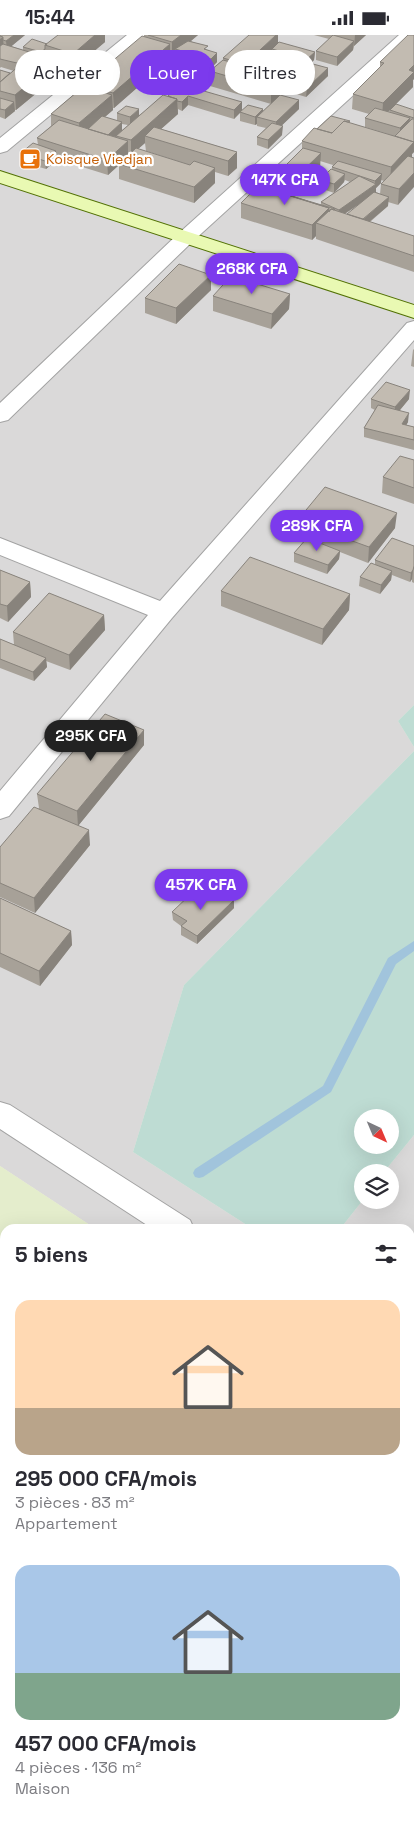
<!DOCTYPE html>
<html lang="fr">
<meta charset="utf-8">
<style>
body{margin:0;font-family:"Space Grotesk",sans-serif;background:#f7f7f7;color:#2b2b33;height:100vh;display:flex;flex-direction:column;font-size:19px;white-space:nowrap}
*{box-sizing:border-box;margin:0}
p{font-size:16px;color:#7c7c81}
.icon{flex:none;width:28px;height:28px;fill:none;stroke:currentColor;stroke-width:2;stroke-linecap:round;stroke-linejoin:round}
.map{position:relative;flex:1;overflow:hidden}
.side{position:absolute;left:0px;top:1189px;width:415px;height:601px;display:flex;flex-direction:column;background:#fff;border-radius:15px 15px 0 0;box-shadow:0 5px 20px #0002}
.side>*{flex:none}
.banner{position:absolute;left:15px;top:15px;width:385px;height:45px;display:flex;gap:10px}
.needle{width:32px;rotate:136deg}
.buttons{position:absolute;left:354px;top:1074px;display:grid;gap:10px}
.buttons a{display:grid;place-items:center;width:45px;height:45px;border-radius:50%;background:#fff;box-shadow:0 5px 20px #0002;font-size:25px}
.price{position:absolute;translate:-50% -42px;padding:0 11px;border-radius:18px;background:#7c3aed;color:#fff;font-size:16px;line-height:32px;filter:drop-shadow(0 1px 2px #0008)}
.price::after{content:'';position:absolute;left:50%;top:30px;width:15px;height:11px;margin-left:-8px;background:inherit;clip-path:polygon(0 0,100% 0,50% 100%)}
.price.selected{background:#222;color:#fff}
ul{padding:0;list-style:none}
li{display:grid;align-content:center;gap:10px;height:265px;padding:0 15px}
li span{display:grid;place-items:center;height:155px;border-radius:15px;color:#555}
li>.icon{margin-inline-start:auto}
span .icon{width:90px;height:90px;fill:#fffc;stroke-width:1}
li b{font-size:21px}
h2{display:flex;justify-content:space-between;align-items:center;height:60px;padding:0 15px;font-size:21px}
.tag{padding:0 18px;border-radius:22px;background:#fff;box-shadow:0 5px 20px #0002;font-size:18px;line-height:45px}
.tag.selected{background:#7c3aed;color:#fff}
.status{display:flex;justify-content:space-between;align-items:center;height:35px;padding:0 25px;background:#fff;direction:ltr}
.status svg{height:14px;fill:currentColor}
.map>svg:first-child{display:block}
</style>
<div class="status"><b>15:44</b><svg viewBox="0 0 49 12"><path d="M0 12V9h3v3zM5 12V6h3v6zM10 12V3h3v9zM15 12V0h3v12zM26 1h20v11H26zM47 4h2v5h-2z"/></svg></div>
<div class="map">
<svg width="414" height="1789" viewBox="0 0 414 1789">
<rect width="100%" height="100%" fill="#edebe1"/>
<path fill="#dad9d9" d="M0 0H414V670L398 686 414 712V716L184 950 133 1117 253 1194H96L0 1131Z
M414 1100V1392L410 1389V1194H340L363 1165H390V1138L384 1137Z
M414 1415V1789H166L169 1785H410V1421Z"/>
<path fill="#e4edcc" d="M0 1131 96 1194H5V1785H169L166 1789H0Z"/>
<path fill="#bedcd3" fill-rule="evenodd" d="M414 670V712L398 686Z
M414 716V1100L384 1137 362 1138 363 1165 340 1194H253L133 1117 184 950ZM362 1082H390V1110H362Z"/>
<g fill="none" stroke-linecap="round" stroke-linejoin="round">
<path fill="#a1c4dc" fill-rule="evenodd" d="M414 906V916L396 929 331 1057 203 1142 199 1143 195 1142 193 1138 195 1134 323 1051 388 923Z
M5 1371V1384L0 1386V1373Z"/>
<g stroke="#a3a3a3" stroke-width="2">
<path id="street" d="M127 0H147L7 116 0 118V103Z
M399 0H414V5L192 207 8 385 0 387V368L178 199Z
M414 286V305L172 583 9 781 0 784V756L148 580 0 520V503L160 566 407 288Z
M0 1067 10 1070 190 1185 194 1194H153L0 1094Z
M410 1321 414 1323V1353L410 1351Z"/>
</g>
<g stroke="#527105" stroke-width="2">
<path id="secondary" d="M0 136 414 270V283L0 148Z"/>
</g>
<use href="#street" fill="#fff" fill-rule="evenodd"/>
<use href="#secondary" fill="#e9f9b3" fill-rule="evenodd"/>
</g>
<path fill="#a7a198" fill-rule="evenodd" d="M0 0H25L11 11 23 15V12L47 9 58 0H105V7L73 34 55 28 56 42 16 75H14L15 76 5 84 0 82V35L10 38 14 36 1 32 0 33Z
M144 0H198L191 6 208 15 217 27 211 33H213L223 25V23L278 8 315 17 314 25 311 28 328 41 306 62 293 58V57L292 58 283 55V57L280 60 299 74 281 91 282 100 268 114 257 110V102L266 93 257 91V89L255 90 240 86V77L234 84 188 70 182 76 178 74V79L161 94 237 117V133L228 141 215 137V148L194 168 119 144V130L108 140 57 124 46 134 22 127 21 118 38 110 37 103 51 91V79L84 51V50L144 2ZM272 19V22L294 29 281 41 255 34ZM164 29 165 37 180 42 181 41V45L185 46 168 61 139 80 117 78V86L105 82 113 75V73H114ZM210 49V51L271 69 263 76V74L242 76 204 56 205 53ZM122 89 128 90 122 95ZM145 108 146 116 190 130 138 114Z
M314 0H366L354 11 353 15 337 31 316 25V16L329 4Z
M414 0V44L413 45V52L388 77H389L390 75H414V117L412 119 398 170 388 167V171L370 187 414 201V237L316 204V201L312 205 241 183V168L264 153V152L302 115V106L317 94 350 86V88L395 101 365 92V83L369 79 352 74 353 59 380 33V27ZM320 126 333 130 332 132V135L320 145V153L334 158 344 147 345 145 350 147 321 167V170L292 161 320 133ZM381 145 384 146 381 149 380 159 376 157V153L381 148ZM361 168 347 179H345Z
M211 255 176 289 145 278V263Z
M290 259 289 274 271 294 213 276V261Z
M414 314V332L411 331 413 315Z
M371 364H409L400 375 408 387 406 390 414 392V415L364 402V393L375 375 371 373Z
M414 425V469L382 458 383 442Z
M297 486 395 493 368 528 340 517 339 524 327 539 294 527V518L305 505 296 502Z
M414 511V548L412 547V544L410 547 392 540 391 545 380 559 359 551 360 542 375 530V525Z
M0 535 30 547 31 562 8 587 0 583Z
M221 556 350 559 349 575 322 610 221 571Z
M104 580 105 595 70 635 46 626 47 632 34 646 0 633V604L14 610 13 597Z
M144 695V710L78 791 90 810 35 878 0 862V812L39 773 37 759Z
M0 863 71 896 72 910 40 951 0 932Z
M210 865 234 873 197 909 181 900V891L173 885 172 877Z
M414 1543V1571L410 1568V1549Z
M328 1785H410L414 1789H334Z"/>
<path fill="#88837c" d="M14 0H25L7 15 6 6Z
M95 0H105V7L73 34V19Z
M181 0H198L180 15 175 14V20L172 22V7Z
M276 0H278V13L272 14V19L244 44 245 29Z
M355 0H366L354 11Z
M3 2 4 17 0 20V4Z
M354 6 353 15 337 31V22Z
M170 9V24L114 73 113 58Z
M45 14 46 22 42 26 41 17Z
M315 17 314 25 307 32V24Z
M217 18V27L211 33V24Z
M193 22V31L181 36 180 42V33Z
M52 23 53 29 55 27 56 42 16 75 15 60Z
M205 26V35L192 41V46L190 48V39Z
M414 30V44L413 45V52L382 83 383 68Z
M328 33V41L306 62 307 53Z
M210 41V49L205 53V45Z
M284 42 283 57 271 69V54Z
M205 47V55L197 62V54Z
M295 47 294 49 293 57 292 58 293 49Z
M112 60 113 75 80 103 79 88Z
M188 61V70L182 76V67Z
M177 64 178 79 151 103 145 101V108L131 120V105Z
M299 65V74L276 96V87Z
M14 67 15 76 5 84V75Z
M242 67V76L234 84V75Z
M139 74V83L130 91V82Z
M263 74V83L257 82V89L255 90V82Z
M410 83 409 92 400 102V93Z
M122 87V96L116 101V102L108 100Z
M283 91 282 100 268 114V105Z
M128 106V121L119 129V130L108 140 107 125Z
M414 107V117L412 119V122L390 147 391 132Z
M56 116 57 125 46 134 45 126Z
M237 117V133L228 141V126Z
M321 118 320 133 281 172V157Z
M215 133V148L194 168V152Z
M414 138V152L398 170 399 154Z
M345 139 344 147 334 158V149Z
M382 139 381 148 376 153V158L338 183 339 175 375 150V146Z
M389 162 388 171 357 197 358 189Z
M329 173 328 188H316V201L312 205V190Z
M211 240V255L176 289V273Z
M290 259 289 274 271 294 272 279Z
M410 355 409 364 395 381V372Z
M409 378 408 387 402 398V389Z
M397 478 395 493 368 528 369 512Z
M340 516 339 524 327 539 328 530Z
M413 535 412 544 410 547 411 538Z
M392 536 391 545 380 559 381 550Z
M30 547 31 562 8 587 7 571Z
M350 559 349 575 322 610 323 594Z
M104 580 105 595 70 635 69 620Z
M46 623 47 632 34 646 33 637Z
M144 695V710L78 791 77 776Z
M89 795 90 810 35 878 34 863Z
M234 865V873L197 909V901Z
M71 896 72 910 40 951 39 936Z"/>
<path fill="#c2bbb1" stroke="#88837c" d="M0 0H14L6 6 3 5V2L0 1Z
M58 0H95L73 19 45 10Z
M148 0H181L172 7Z
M249 0H276L245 29 223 23Z
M333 0 354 6 337 22 316 16Z
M408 0H414V30L409 35 414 37 383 68 353 59 384 28 380 27Z
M142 1 170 9 113 58 84 50Z
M32 4 47 9 45 10V14L41 17 23 12Z
M188 6 208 11 204 14 217 18 211 24 175 14Z
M279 7 315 17 307 24 272 14Z
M3 9 39 20 38 22 32 20 21 29 0 24V11Z
M177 18 193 22 180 33 164 29Z
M32 20 55 27 15 60 0 56V47Z
M42 20 52 23 50 25 39 22Z
M195 24 205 26 190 39 181 36Z
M223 25 284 42 271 54 210 36Z
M298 25 328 33 307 53 294 49 295 47 293 49 284 47V42L281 41Z
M203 31 213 33 210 36V41L205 45 192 41Z
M264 32 277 35 274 39 260 35Z
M0 35 10 38 0 47Z
M190 42 205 47 197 54 242 67 234 75 188 61 182 67 177 66V64L168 61Z
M84 51 112 60 79 88 51 79Z
M163 60 177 64 131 105 116 101Z
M280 60 299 65 276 87 257 82Z
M0 63 14 67 5 75 0 74Z
M396 69 414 75V83L390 75Z
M248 70 263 74 255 82 240 77Z
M126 71 139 74 130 82 117 78Z
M375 73 410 83 400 93 365 83Z
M102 81 122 87 108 100 88 94Z
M331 81 350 86 348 87 344 86 332 98 317 94Z
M412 84H414V109L413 110 414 107 395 101Z
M59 85 128 106 107 125 37 103Z
M344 86 414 107 391 132 302 106 314 93 332 98Z
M272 88 283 91 268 105 257 102Z
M154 92 237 117 228 126 145 101Z
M33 108 56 116 45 126 21 118Z
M136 113 190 130 194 126 215 133 194 152 119 129Z
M303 113 321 118 281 157 264 152Z
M408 121 414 123V138L399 154 381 149Z
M338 126 382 139 375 146 332 132Z
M331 134 345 139 334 149 320 145Z
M359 141 376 149 339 175 321 167Z
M258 151 329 173 312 190 241 168Z
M374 157 389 162 363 184 347 179Z
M288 160 335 174 334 175 331 174 329 177V173Z
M331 174 414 201V221L316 188Z
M179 229 211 240 176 273 145 263Z
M231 241 290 259 272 279 213 261Z
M386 347 410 355 395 372 371 364Z
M378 370 409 378 402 389 414 392V405L364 393Z
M400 421 414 425V453L383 442Z
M325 452 397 478 369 512 297 486Z
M307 503 340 516 328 530 294 518Z
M392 503 414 511V531L413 535 411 538 375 525Z
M250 522 350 559 323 594 221 556Z
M371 528 392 536 381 550 360 542Z
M0 535 30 547 7 571 0 569Z
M49 558 104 580 69 620 13 597Z
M0 604 46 623 33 637 0 624Z
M105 679 144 695 77 776 37 759Z
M34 772 89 795 34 863 0 848V812Z
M194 856 210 865 219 856 234 865 197 901 181 891 187 886 172 877Z
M0 863 71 896 39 936 0 918Z
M414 1543V1555L410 1552V1549Z
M410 1758 414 1760V1789H348L343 1785H410Z"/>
<defs>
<g id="cafe-square" transform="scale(1.125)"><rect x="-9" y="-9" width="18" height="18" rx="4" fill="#e8710a" stroke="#fff"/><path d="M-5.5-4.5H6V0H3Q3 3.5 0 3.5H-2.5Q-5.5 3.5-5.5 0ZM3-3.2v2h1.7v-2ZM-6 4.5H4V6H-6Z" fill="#fff"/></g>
</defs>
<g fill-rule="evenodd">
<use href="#cafe-square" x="30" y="124"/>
</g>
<g text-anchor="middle" stroke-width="4.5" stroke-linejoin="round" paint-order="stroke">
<g font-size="14" fill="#c56008" stroke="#fff" text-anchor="start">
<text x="46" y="129">Koisque Viedjan</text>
</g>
</g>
</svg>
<div class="buttons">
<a><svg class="needle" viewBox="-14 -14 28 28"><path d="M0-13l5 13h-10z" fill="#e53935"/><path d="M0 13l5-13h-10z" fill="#7c7c81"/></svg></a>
<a><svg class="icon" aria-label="layers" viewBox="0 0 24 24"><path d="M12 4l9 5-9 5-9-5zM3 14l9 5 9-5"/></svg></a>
</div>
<b class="price" style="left:285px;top:171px">147K CFA</b>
<b class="price" style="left:252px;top:260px">268K CFA</b>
<b class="price" style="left:317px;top:517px">289K CFA</b>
<b class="price selected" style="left:91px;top:727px">295K CFA</b>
<b class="price" style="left:201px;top:876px">457K CFA</b>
<div class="banner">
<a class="tag">Acheter</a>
<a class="tag selected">Louer</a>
<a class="tag">Filtres</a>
</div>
<section class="side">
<h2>5 biens<svg class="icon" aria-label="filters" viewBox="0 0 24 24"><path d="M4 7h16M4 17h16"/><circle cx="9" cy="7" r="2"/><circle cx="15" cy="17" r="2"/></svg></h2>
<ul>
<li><span style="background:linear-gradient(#ffd9b3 70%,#b9a48a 0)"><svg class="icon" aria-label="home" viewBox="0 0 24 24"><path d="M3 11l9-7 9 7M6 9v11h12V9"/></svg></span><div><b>295 000 CFA/mois</b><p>3 pièces · 83 m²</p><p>Appartement</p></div></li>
<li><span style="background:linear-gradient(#a9c7e8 70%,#7fa58c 0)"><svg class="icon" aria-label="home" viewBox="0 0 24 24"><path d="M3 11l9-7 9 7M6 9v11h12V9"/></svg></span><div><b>457 000 CFA/mois</b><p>4 pièces · 136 m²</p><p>Maison</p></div></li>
</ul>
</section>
</div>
